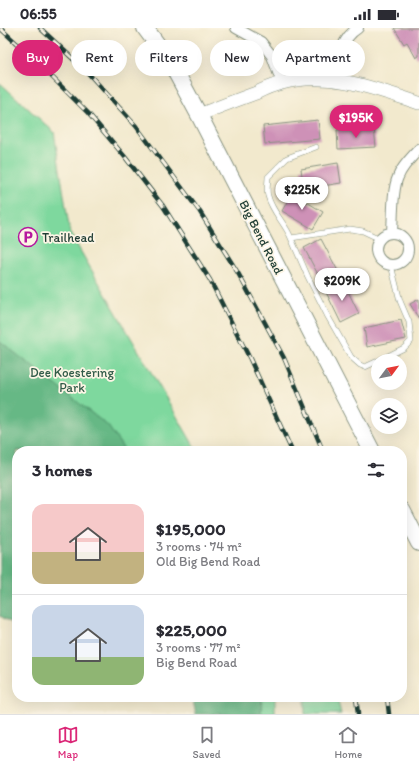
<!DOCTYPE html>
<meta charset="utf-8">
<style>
body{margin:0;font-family:Itim,sans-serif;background:#f2f2f3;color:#2b2b33;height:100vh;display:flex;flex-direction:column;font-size:15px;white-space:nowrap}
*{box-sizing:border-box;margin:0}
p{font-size:13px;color:#7c7c81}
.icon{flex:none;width:22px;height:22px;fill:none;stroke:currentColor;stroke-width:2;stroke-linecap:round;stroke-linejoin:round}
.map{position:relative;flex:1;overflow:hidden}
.details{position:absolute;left:12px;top:418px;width:395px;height:256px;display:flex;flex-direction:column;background:#fff;border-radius:16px;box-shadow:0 4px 16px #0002}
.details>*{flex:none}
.guide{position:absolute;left:12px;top:12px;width:395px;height:36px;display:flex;gap:8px}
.needle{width:26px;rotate:58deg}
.controls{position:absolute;left:371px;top:326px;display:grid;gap:8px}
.controls a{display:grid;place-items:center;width:36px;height:36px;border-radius:50%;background:#fff;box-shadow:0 4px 16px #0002;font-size:20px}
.price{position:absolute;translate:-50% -34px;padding:0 9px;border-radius:14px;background:#fff;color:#222;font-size:13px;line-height:26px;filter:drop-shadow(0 1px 2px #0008)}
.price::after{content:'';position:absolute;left:50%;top:24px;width:12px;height:9px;margin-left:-6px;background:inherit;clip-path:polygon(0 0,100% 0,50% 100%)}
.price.active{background:#db2777;color:#fff}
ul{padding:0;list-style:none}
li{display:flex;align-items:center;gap:12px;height:100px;padding:0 20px}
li+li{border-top:1px solid #e1e1e2}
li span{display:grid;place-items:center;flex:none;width:112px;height:80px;border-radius:12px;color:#555}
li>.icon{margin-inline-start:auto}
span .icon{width:48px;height:48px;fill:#fffc;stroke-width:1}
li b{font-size:17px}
h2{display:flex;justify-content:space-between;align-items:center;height:48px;padding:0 20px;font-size:17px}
.chip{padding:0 14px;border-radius:18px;background:#fff;box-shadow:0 4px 16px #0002;font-size:14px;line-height:36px}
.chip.active{background:#db2777;color:#fff}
.status{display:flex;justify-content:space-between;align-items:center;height:28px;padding:0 20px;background:#fff;direction:ltr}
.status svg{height:11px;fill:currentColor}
.menu{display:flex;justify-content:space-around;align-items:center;height:56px;border-top:1px solid #e1e1e2;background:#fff;font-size:11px;color:#7c7c81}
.menu a{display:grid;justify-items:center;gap:2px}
.menu .active{color:#db2777}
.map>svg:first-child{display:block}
</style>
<div class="status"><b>06:55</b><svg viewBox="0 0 49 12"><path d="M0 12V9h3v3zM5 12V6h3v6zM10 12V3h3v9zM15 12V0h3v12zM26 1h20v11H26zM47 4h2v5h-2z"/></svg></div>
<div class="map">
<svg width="419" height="686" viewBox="0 0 419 686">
<rect width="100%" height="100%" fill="#fcf5e5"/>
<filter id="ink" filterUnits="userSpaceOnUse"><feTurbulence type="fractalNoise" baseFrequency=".025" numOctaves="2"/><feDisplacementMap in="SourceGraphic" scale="8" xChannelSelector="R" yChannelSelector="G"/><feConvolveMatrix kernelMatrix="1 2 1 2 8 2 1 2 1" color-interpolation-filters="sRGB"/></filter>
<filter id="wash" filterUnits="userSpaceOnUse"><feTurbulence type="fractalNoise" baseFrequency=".012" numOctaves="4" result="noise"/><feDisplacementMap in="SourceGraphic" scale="16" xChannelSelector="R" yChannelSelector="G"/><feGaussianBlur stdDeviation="0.9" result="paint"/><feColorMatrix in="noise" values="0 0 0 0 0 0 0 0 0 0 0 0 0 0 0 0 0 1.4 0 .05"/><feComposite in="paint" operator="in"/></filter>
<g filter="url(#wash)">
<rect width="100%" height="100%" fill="#f2e9cd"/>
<path fill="#7ed89e" stroke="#4e8a69" d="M0 55 54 104 70 205 197 423H17L0 417Z
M242 669H275V686H241Z
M305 669H337L341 686H305Z"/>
<path fill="#66b885" stroke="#427a5c" d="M0 313 108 398 125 423H17V598L0 588Z
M192 669H262L261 686H196Z"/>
<g id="blocks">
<path fill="#ce91b7" d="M394 0H419V28L416 30 407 14 404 16Z
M318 92 320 111 265 116 263 98Z
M374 100 376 119 338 121 337 102Z
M338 135 341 155 304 161 301 141Z
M292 165 323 184 313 201 282 183Z
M321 211 339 245 322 254 304 220Z
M343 253 359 286 341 295 325 262Z
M419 271V291L410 276Z
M401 292 406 311 367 319 364 300Z"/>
</g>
</g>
<g filter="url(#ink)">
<use href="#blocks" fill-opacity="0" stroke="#889380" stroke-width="1"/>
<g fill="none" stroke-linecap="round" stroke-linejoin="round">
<g stroke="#889380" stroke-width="6">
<path id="service" d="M316 119 287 130 268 149C268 155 266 163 268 168 272 184 285 195 291 210L350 201 363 203 380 211
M291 210 308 249 327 287 351 329 360 337 365 339 378 333
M378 333 404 320 411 313 409 294 400 273 391 237"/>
</g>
<g stroke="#889380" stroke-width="12">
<path id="minor" d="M236 0 261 14 272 28 282 55
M336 53C339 33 339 12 358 0
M392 205C393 189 392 162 398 149 402 138 412 129 419 121
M376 221a16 16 0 1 1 32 0a16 16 0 1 1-32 0Z"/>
</g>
<g stroke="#889380" stroke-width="14">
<path id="tertiary" d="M199 87C218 79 237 72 256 65 264 61 273 57 282 55 327 42 376 61 419 75"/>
</g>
<g stroke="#889380" stroke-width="18">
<path id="primary" d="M145 0 171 35 199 87 372 423
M402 482 419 515"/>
</g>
<use href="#service" stroke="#fff" stroke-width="5"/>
<use href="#minor" stroke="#fff" stroke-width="10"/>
<use href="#tertiary" stroke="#fff" stroke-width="13"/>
<use href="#primary" stroke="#fff" stroke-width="16"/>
<g stroke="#1f3d34" stroke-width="4.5">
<path id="rail" d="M0 0 42 39 88 85 125 129 163 178 210 252 250 331 292 423
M40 0 88 45 136 98 200 184 238 245 284 330 323 423
M356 669 358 686
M387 669 389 686"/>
</g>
<use href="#rail" stroke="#fcf5e5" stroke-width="3" stroke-dasharray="9" stroke-linecap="butt"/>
</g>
</g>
<defs>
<g id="parking-ring" transform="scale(1)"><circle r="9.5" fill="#fcf5e5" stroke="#b5179e" stroke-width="1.5"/><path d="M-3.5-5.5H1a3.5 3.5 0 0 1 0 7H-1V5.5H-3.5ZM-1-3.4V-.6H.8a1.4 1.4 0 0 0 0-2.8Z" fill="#b5179e"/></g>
</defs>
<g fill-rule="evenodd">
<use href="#parking-ring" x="28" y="209"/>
</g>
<g text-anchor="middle" stroke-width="3.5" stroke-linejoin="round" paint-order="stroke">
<g font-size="13" fill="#1f3d34" stroke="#fcf5e5" text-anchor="start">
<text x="42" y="214">Trailhead</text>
</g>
<g font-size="13" fill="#1f3d34" stroke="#fcf5e5">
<text transform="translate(262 209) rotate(63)" y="5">Big Bend Road</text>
</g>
<g font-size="13" fill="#325c49" stroke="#fcf5e5">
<text x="72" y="349">Dee Koestering<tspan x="72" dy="15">Park</tspan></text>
</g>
</g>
</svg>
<div class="controls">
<a><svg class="needle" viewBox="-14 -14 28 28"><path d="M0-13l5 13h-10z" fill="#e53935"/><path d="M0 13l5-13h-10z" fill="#7c7c81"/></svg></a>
<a><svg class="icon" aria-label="layers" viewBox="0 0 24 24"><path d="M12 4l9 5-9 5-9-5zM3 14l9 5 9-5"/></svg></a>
</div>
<b class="price active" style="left:356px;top:111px">$195K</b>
<b class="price" style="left:302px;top:183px">$225K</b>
<b class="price" style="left:342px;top:274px">$209K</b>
<div class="guide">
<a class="chip active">Buy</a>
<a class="chip">Rent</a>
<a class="chip">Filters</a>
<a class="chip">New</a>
<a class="chip">Apartment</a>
</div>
<section class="details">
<h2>3 homes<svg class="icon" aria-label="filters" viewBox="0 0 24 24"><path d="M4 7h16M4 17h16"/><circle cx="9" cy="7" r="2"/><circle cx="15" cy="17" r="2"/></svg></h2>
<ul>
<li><span style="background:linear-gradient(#f6c9c9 60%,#c2b280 0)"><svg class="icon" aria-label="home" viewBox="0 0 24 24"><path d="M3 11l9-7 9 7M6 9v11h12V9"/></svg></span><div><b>$195,000</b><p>3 rooms · 74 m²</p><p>Old Big Bend Road</p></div></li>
<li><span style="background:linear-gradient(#c9d6e8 65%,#8fb573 0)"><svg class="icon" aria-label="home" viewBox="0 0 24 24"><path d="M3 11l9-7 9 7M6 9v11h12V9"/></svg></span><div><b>$225,000</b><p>3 rooms · 77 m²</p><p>Big Bend Road</p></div></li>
</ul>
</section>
</div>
<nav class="menu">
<a class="active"><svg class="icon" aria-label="map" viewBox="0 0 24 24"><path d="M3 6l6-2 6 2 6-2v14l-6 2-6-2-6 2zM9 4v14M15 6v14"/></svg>Map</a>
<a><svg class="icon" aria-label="saved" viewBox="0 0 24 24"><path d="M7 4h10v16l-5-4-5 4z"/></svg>Saved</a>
<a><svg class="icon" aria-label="home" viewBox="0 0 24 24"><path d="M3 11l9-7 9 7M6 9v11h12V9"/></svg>Home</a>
</nav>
